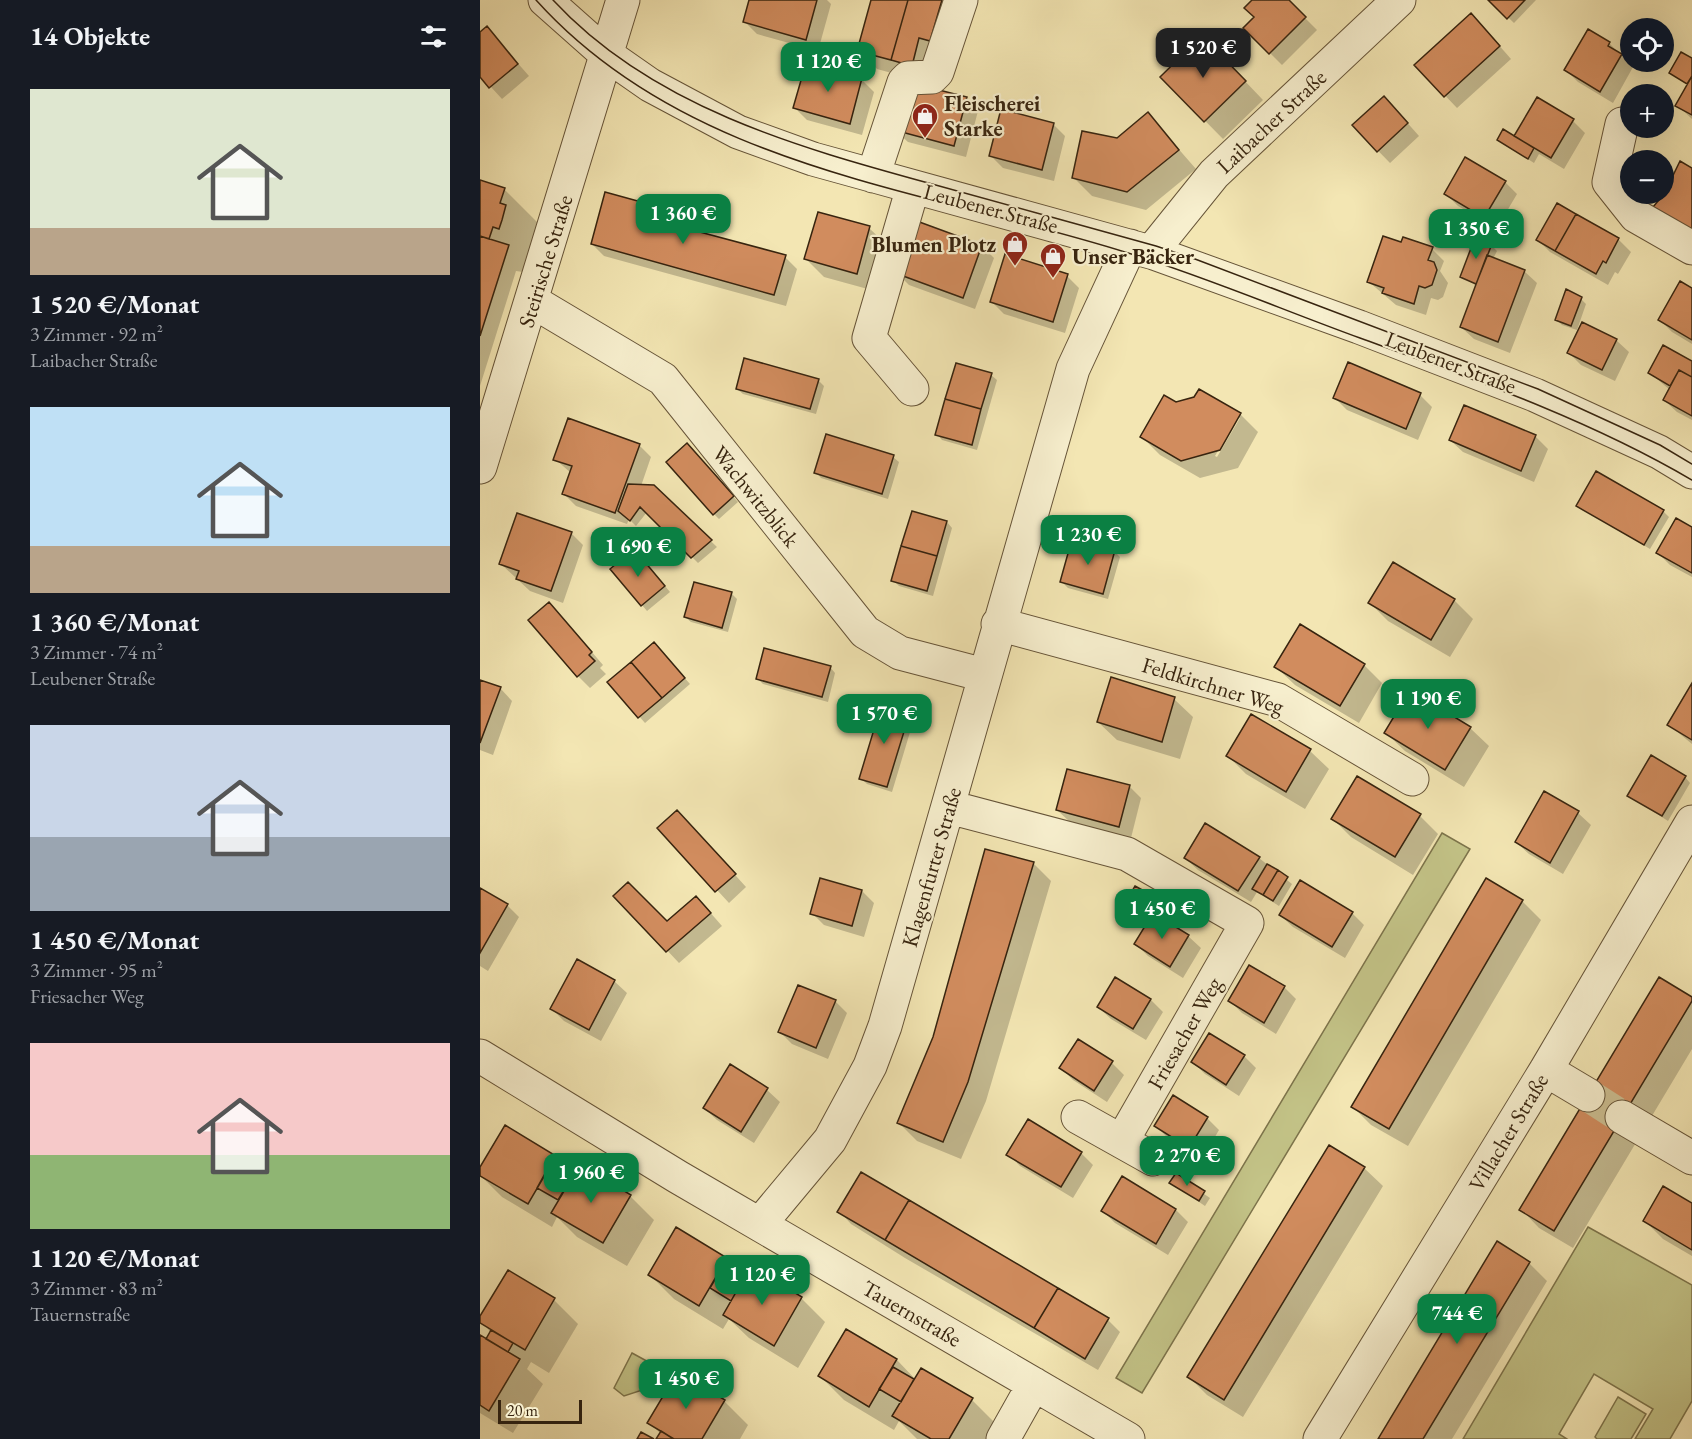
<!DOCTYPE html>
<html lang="de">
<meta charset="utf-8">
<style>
body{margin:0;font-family:"EB Garamond",serif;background:#20242c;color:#f1f3f6;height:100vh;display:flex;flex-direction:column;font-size:22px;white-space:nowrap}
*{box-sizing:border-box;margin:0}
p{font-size:20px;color:#9ea1a6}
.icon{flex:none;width:33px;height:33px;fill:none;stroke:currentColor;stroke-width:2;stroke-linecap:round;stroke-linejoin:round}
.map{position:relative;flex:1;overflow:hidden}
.details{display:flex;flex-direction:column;background:#171b24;width:480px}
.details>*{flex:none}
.fabs{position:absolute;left:1140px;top:18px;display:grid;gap:12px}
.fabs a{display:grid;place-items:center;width:54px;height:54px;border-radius:50%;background:#171b24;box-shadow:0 6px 24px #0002;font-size:30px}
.scale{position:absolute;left:18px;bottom:15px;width:84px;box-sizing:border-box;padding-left:6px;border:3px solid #37240f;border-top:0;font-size:16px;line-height:21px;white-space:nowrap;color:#37240f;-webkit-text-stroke:4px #f7efce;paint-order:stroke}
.price{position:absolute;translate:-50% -51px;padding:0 14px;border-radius:12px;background:#0b8043;color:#fff;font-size:20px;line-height:39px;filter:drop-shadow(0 2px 3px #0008)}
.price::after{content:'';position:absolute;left:50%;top:36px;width:18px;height:14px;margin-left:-9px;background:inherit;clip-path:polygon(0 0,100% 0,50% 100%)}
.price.active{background:#222;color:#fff}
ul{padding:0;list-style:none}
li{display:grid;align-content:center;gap:12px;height:318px;padding:0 30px}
li span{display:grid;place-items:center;height:186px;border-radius:0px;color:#555}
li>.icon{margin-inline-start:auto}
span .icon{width:108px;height:108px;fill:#fffc;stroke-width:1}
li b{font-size:26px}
h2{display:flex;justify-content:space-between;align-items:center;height:72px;padding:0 30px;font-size:26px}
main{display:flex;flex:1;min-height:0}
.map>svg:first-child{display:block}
</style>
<main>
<section class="details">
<h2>14 Objekte<svg class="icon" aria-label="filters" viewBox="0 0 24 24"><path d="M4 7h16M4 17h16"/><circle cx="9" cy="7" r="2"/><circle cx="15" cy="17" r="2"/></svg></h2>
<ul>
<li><span style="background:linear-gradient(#dfe7d0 75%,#b9a48a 0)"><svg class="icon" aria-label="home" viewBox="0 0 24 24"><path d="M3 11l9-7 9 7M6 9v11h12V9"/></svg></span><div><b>1 520 €/Monat</b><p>3 Zimmer · 92 m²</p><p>Laibacher Straße</p></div></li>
<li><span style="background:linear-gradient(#bfe0f5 75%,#b9a48a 0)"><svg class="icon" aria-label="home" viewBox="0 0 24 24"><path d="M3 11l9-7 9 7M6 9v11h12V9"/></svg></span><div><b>1 360 €/Monat</b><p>3 Zimmer · 74 m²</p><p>Leubener Straße</p></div></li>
<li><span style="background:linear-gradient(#c9d6e8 60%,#9aa5b1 0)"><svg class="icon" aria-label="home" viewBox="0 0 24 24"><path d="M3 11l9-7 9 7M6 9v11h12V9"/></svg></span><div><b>1 450 €/Monat</b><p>3 Zimmer · 95 m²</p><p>Friesacher Weg</p></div></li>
<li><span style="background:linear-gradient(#f6c9c9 60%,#8fb573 0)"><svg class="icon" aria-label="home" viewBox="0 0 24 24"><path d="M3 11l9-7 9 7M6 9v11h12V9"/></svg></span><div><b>1 120 €/Monat</b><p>3 Zimmer · 83 m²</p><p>Tauernstraße</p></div></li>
</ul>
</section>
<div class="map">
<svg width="1212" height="1439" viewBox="0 0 1212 1439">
<rect width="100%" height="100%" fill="#f3e6b3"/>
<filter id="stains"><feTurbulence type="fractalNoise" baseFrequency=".00333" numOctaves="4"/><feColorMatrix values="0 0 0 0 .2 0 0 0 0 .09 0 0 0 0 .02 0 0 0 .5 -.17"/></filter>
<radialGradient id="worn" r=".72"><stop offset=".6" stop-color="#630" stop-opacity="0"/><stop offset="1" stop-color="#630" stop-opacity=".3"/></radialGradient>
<path fill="#c3c387" stroke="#7d744b" stroke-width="1.5" d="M962 833 990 849 662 1393 636 1378Z
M1108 1227 1212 1285V1401L1190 1439H1155L1173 1409 1114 1374 1079 1434 1087 1439H983Z
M152 1353 185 1371 184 1383 144 1396 134 1388Z
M1138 1397 1166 1414 1151 1439H1117L1115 1437Z"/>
<path fill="#0003" fill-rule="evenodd" d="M271 0H347L351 4 338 51 277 34 265 22Z
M392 0H462L474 12 444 77 430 78 397 69 379 50Z
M775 0H807L837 30 802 65 765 28 776 17Z
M1010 0H1056L1034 23Z
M1003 27 1031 59 977 108 936 65Z
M7 28 49 76 22 99 0 75V34Z
M1129 43 1153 67 1133 103 1098 82 1086 70Z
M741 56 783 100 743 139 682 77Z
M1212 60V119L1197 105 1209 83 1191 73Z
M327 64 382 80 394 92 382 135 327 120 315 108Z
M486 99 498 111 486 157 428 142 415 130Z
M916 110 939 136 910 163 874 126Z
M668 114 716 169 666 210 612 196 594 178Z
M1093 121 1105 133 1084 169 1059 154 1054 163 1018 140Z
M573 124 585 136 574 181 523 168 511 156Z
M0 181 24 189 58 223 43 272 36 271 0 386Z
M1025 182 1037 194 1017 228 978 206 966 194Z
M1077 205 1139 240 1151 252 1138 274 1135 272 1128 285 1070 252 1058 240Z
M204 215 216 227 215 232 305 257 317 269 306 306 124 256 112 244Z
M435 222 502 246 514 258 495 309 429 285 417 273Z
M389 228 408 246 395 291 344 277 326 259Z
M922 244 952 249 964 261 960 271 968 283 963 297 958 300 951 298 946 315 916 305 889 282Z
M1011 245 1017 251 1013 259 1044 271 1057 283 1030 353 994 339 981 327 997 286 982 277Z
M587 276 599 288 585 333 524 314 512 302Z
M1212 290V344L1192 332 1180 320Z
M1101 299 1106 304 1097 330 1082 325 1076 319Z
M1103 324 1136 340 1149 352 1135 381 1101 365 1089 353Z
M1212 363V420L1197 412 1184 400 1190 390 1170 373Z
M511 375 517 380 497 450 462 440 457 434Z
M338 380 344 386 336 414 263 394 257 389Z
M940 395 952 407 938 440 867 410 855 398Z
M696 404 760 414 778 432 758 468 720 478 680 455 662 437ZM757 418H760L737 457 735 456Z
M984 407 1056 437 1068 449 1054 482 983 452 970 440Z
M159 445 171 457 161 486H173L237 547 218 563 167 512 156 526 149 519 147 524 96 506 84 494 91 473 75 459Z
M213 451 258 502 239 519 234 514Z
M413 457 419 462 408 499 341 478 336 472Z
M1098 506 1183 511 1189 517 1170 549Z
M467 522 472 528 453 596 419 586 413 580Z
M1212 529V577L1190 565 1178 553Z
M91 533 103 545 83 603 50 591 21 564Z
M634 551 640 557 628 599 588 588 582 582Z
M160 556 190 592 167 611 162 605Z
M913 564 974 600 993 619 970 657 908 621 890 603Z
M251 593 257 599 248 632 211 622 205 617Z
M81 616 123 665 120 668 126 674 110 688 98 676Z
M179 649 210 684 165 723 129 682Z
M884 665 902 683 879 723 815 685 796 667Z
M350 667 355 673 348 702 283 684 277 678Z
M0 681 20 688 32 701 13 755 0 750Z
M1212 686V744L1189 725Z
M694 699 713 717 700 759 637 740 618 722Z
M429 713 434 719 412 792 387 784 381 778Z
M771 716 830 751 849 769 825 809 766 774 748 756Z
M990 728 1009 746 984 787 925 751 906 733Z
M1205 777 1210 783 1188 821 1149 796Z
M649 786 661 798 651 838 590 822 577 810Z
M1065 793 1098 813 1111 825 1083 874 1049 854 1036 842Z
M940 816 958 834 933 875 871 837 853 819Z
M209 824 266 887 249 903 180 828Z
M705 858H779L812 884 799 906 777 892 771 902 718 870Z
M553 863 571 881 506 1101 481 1159 437 1141 419 1123Z
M1007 880 1042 901 1061 920 928 1146 891 1125 873 1107Z
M656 888 681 904 675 915 708 936 721 948 703 978 668 956 656 944 669 923 645 907Z
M0 889 27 905 39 917 8 971 0 966Z
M382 891 394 903 384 937 344 925 332 913Z
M136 896 187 923 228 910 242 926 199 963Z
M872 913 884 925 865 958 813 927 800 915Z
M636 979 671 1000 683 1012 666 1040 631 1019 618 1007Z
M134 981 147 993 121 1041 84 1021 72 1009Z
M804 987 816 999 796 1034 762 1013 750 1001Z
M1212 999V1049L1093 1248 1059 1228 1041 1209Z
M355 1001 367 1013 348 1059 312 1044 300 1032Z
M764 1056 776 1068 759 1096 725 1074 713 1062Z
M632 1063 644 1075 627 1102 593 1080 581 1068Z
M250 1066 287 1090 300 1102 274 1143 237 1120 224 1108Z
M727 1118 739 1130 722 1159 688 1138 676 1126Z
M850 1147 884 1168 903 1186 763 1417 727 1395 709 1377Z
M601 1153 613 1165 593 1198 540 1166 528 1154Z
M75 1157 94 1176 100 1166 150 1196 174 1220 147 1266 97 1237 77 1217 72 1227 22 1197 0 1175V1170Z
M381 1174 628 1320 640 1332 618 1370 425 1258 371 1224 359 1211Z
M696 1175 730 1198 725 1206 691 1183Z
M642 1178 696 1210 708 1222 688 1255 635 1223 623 1211Z
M1212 1205V1256L1183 1239 1165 1221Z
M197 1229 246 1259 266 1279 272 1269 321 1298 345 1322 318 1368 269 1338 249 1319 243 1329 194 1299 170 1275Z
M1049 1263 1067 1281 972 1439H899Z
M28 1272 74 1300 98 1324 69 1373 51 1362 47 1369 63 1384 33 1433 0 1413V1337L6 1341 11 1333 0 1319Z
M367 1331 417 1360 436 1380 492 1400 516 1424 507 1439H437L419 1421 414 1430 364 1400 340 1376Z
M198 1373 244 1401 268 1425 260 1439H178L181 1434 169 1422Z"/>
<path fill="#d18c5e" stroke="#37240f" stroke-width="1.5" d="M269 0H337L326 40 263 22Z
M391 0H428L411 60 377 51Z
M428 0H462L450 41 439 38 432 66 411 60Z
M772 0H809L826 17 789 54 763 28 774 17 764 8Z
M1008 0H1045L1027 19Z
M991 13 1020 46 964 97 934 65Z
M7 26 38 64 9 88 0 77V32Z
M1108 29 1130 42 1128 46 1142 54 1120 92 1084 70Z
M722 36 766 81 724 122 680 77Z
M1201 52 1212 58V76L1207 84 1189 73Z
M326 63 382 78 370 124 313 108Z
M1212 76V115L1195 106Z
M427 82 487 97 474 146 414 130Z
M904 96 928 123 897 152 872 125Z
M1057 97 1094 119 1071 158 1034 136Z
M521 109 574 123 562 170 509 156Z
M668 112 699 150 647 192 592 178 602 131 637 138Z
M1023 129 1054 148 1048 159 1017 140Z
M985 157 1026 181 1004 218 964 194Z
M1200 161 1212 168V230L1173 207 1184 194Z
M0 180 25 188 20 203 26 205 22 220 19 229 13 227 9 239 0 236Z
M125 192 205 214 201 227 306 255 294 295 111 244Z
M1077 203 1096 214 1075 251 1056 240Z
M338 212 390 226 377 274 324 259Z
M1096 214 1139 238 1126 263 1123 261 1116 274 1075 251Z
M434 220 502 245 483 298 415 273Z
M996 235 1012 244 996 284 980 277Z
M0 236 29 245 0 336Z
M903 236 921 242 923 237 953 247 948 260 954 262 957 270 952 285 945 288 939 286 934 304 902 293 904 288 887 282Z
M525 254 588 274 573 322 510 302Z
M1007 255 1045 270 1018 342 980 327Z
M1200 281 1212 288V340L1178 320Z
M1086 289 1102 297 1091 326 1075 320Z
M1102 322 1137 339 1122 370 1087 353Z
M1183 345 1212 361V377L1199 370 1190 386 1168 373Z
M264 358 339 379 330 409 256 389Z
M868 362 941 393 926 429 853 398Z
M476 363 512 373 501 409 465 399Z
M1199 370 1212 377V416L1183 400Z
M719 389 761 413 740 450 701 461 660 437 684 395 696 402 714 397Z
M465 399 501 409 492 445 455 435Z
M984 405 1056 435 1041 471 969 440Z
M88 418 160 444 135 513 82 494 92 466 73 460Z
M346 434 414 455 402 494 334 473Z
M207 443 254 496 233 515 186 462Z
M1116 471 1184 510 1164 545 1096 506Z
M148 484 174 485 232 540 211 558 160 507 150 521 138 511Z
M432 511 467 521 457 556 421 546Z
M37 513 92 532 71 591 36 579 39 571 19 564Z
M1196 518 1212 527V573L1176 553Z
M592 539 635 550 623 594 580 582Z
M421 546 457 556 447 591 411 581Z
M154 549 185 586 161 606 130 569Z
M913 562 975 599 951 640 888 603Z
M214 582 252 592 242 628 204 617Z
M69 602 112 652 109 655 115 661 97 677 48 620Z
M820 624 885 664 860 706 794 667Z
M174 642 205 678 182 698 151 662Z
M284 648 351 666 342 697 276 679Z
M151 662 182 698 158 718 127 682Z
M631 677 695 697 682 742 617 722Z
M0 680 21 687 0 743Z
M1212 683V740L1187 725Z
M930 690 991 727 965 770 904 733Z
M402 703 430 712 407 787 379 779Z
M771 714 831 749 806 792 746 756Z
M1171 755 1206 776 1182 816 1147 796Z
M587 769 650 785 639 827 576 810Z
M877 776 941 814 915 857 851 819Z
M1064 791 1099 811 1070 863 1035 842Z
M197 810 256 874 235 892 177 828Z
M725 823 780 857 758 891 704 858Z
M505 849 554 862 488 1082 463 1142 417 1123 453 1037Z
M787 864 798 870 783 895 772 889Z
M798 870 808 877 793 901 783 895Z
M340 878 382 890 372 926 330 914Z
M1006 878 1043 900 909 1129 871 1107Z
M820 880 873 912 852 947 799 915Z
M148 882 187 921 216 896 231 913 186 952 133 896Z
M655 886 666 892 654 913 643 907Z
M0 888 28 904 0 953Z
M666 892 676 897 664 919 654 913Z
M673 913 709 935 690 967 654 944Z
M97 959 135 980 109 1030 70 1009Z
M769 965 805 986 784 1023 748 1001Z
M635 977 671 999 653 1029 617 1007Z
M1179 977 1212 997V1001L1074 1231 1039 1210Z
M318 985 356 1000 336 1048 298 1032Z
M729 1033 765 1055 746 1085 711 1062Z
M598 1039 633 1061 614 1091 579 1068Z
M250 1064 288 1088 261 1132 223 1108Z
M693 1095 728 1117 709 1148 674 1126Z
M548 1119 602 1152 581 1187 526 1155Z
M25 1125 76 1156 48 1204 0 1176V1167Z
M849 1145 885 1167 744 1400 707 1377Z
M72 1161 94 1174 78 1200 57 1188Z
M100 1164 151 1195 123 1243 71 1213Z
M381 1172 429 1200 405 1240 357 1212Z
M696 1173 725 1191 719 1201 689 1183Z
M642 1176 696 1209 676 1244 621 1211Z
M1183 1186 1212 1203V1250L1163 1221Z
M429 1200 578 1288 554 1328 405 1240Z
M196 1227 247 1258 219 1306 168 1275Z
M1017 1241 1050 1262 943 1439H898Z
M243 1266 264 1278 251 1301 230 1288Z
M271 1266 322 1297 294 1346 243 1315Z
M28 1270 75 1298 45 1350 0 1323V1316Z
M578 1288 629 1318 605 1359 554 1328Z
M366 1329 417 1359 389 1407 338 1376Z
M11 1330 33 1343 28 1352 6 1339Z
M0 1335 40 1359 9 1411 0 1405Z
M413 1367 434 1379 421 1402 399 1389Z
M441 1368 493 1398 469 1439H451L412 1416Z
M198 1371 245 1400 222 1439H194L167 1423Z
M181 1431 192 1438 194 1439H176Z
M161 1432 174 1439H157Z"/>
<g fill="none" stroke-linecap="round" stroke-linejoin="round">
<path stroke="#cdbf92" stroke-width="33" stroke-dasharray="33 16" stroke-linecap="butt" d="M1108 1095 1142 1117"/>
<g stroke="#665438" stroke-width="35">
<path id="minor" d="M65 0 127 55 170 85 258 132 333 159 674 253 879 327 1055 395 1179 452 1212 472
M1142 124 1129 182 1156 216 1212 248
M393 176 424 82 428 78 452 77 457 72 481 0
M674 253 676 246 734 174 919 0
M52 301 183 379 385 632 420 653 504 675
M432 389 389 338 433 187
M0 467 143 0
M518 624 798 700 932 779
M469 807 647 854 767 923 642 1141
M0 1056 198 1177 648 1439
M1066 1070 1108 1095
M598 1117 673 1159
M1142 1117 1212 1158
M280 1224 350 1140 390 1066 405 1026 593 369 650 246
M523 1439 554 1384
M840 1439 1066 1070 1212 822"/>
</g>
<use href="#minor" stroke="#f7efce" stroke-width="33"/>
<path stroke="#37240f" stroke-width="1.5" d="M56 0C208 169 443 188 648 253 726 277 803 310 880 338 993 379 1108 419 1212 480
M73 0C172 107 317 147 452 184 527 205 601 225 676 246L715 259 1058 389 1180 445 1212 464"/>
</g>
<defs>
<g id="shop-pin" transform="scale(1.35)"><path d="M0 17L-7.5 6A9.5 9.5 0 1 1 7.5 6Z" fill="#8f2418" stroke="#f7efce"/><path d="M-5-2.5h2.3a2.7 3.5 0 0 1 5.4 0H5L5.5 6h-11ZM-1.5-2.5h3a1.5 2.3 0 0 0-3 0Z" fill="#fff"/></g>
</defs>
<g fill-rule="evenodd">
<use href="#shop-pin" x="445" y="116"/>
<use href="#shop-pin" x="535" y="244"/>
<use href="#shop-pin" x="573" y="256"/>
</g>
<g text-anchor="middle" stroke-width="4.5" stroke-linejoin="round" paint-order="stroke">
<g font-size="22" font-weight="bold" fill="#37240f" stroke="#f7efce" text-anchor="start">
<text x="464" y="111">Fleischerei<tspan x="464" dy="25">Starke</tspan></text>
<text x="516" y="252" text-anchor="end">Blumen Plotz</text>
<text x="592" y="264">Unser Bäcker</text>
</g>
<g font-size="22" fill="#37240f" stroke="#f7efce">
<text transform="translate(791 121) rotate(-43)" y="8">Laibacher Straße</text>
<text transform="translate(511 208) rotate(15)" y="8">Leubener Straße</text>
<text transform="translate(65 261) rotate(-73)" y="8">Steirische Straße</text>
<text transform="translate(971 362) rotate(21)" y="8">Leubener Straße</text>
<text transform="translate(276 496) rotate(51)" y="8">Wachwitzblick</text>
<text transform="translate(733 685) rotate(17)" y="8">Feldkirchner Weg</text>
<text transform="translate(451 867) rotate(-74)" y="8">Klagenfurter Straße</text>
<text transform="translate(704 1033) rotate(-60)" y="8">Friesacher Weg</text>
<text transform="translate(1028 1132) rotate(-59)" y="8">Villacher Straße</text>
<text transform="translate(432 1313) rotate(30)" y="8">Tauernstraße</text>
</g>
</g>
<rect width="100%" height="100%" filter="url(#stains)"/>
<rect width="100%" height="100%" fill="url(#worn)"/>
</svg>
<div class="fabs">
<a><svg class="icon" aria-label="locate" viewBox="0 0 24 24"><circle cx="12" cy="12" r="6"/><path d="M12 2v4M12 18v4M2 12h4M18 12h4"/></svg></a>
<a>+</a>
<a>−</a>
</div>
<div class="scale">20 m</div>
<b class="price active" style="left:723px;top:79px">1 520 €</b>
<b class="price" style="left:348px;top:93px">1 120 €</b>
<b class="price" style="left:203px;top:245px">1 360 €</b>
<b class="price" style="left:996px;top:260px">1 350 €</b>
<b class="price" style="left:608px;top:566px">1 230 €</b>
<b class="price" style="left:158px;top:578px">1 690 €</b>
<b class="price" style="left:948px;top:730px">1 190 €</b>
<b class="price" style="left:404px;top:745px">1 570 €</b>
<b class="price" style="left:682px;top:940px">1 450 €</b>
<b class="price" style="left:707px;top:1187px">2 270 €</b>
<b class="price" style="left:111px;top:1204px">1 960 €</b>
<b class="price" style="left:282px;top:1306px">1 120 €</b>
<b class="price" style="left:977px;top:1345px">744 €</b>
<b class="price" style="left:206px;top:1410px">1 450 €</b>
</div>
</main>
